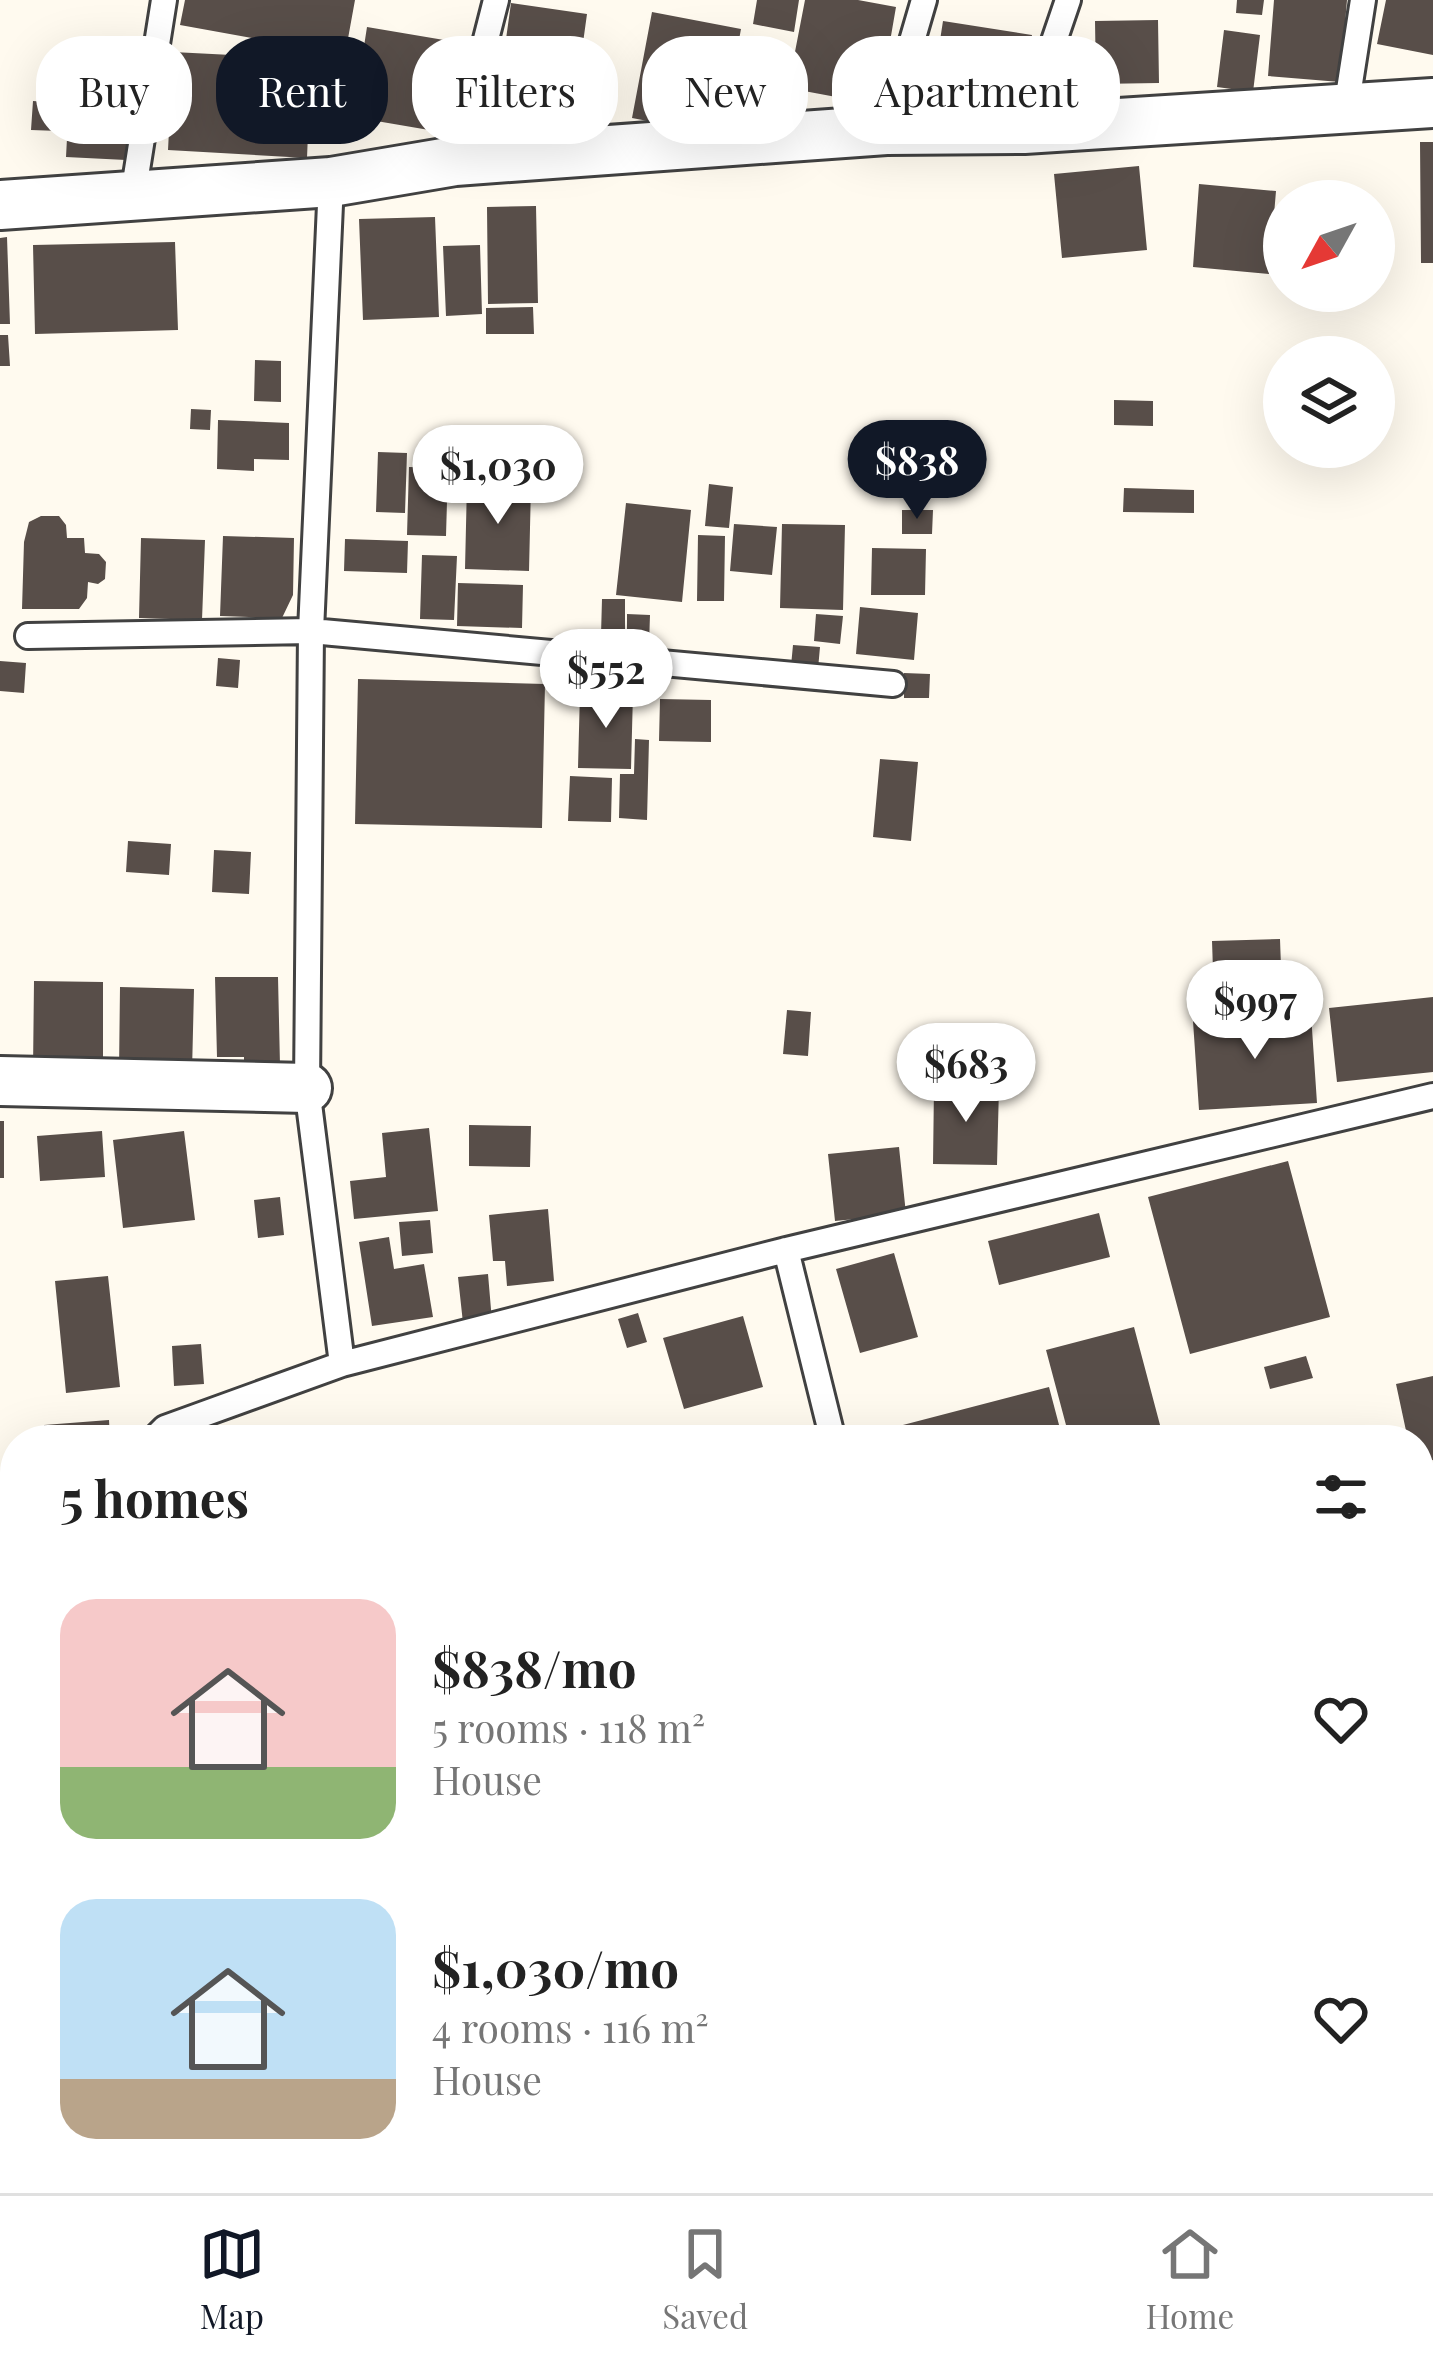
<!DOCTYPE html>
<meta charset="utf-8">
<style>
body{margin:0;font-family:"Playfair Display",serif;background:#f2f2f2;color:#222;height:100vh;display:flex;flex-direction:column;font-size:45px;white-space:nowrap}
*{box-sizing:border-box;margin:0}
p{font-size:39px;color:#767676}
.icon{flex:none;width:66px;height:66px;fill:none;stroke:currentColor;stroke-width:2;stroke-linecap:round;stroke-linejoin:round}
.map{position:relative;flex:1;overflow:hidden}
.panel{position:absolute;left:0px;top:1425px;width:1434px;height:768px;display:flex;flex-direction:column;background:#fff;border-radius:48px 48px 0 0;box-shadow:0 12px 48px #0002}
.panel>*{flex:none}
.top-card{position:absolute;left:36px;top:36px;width:1362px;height:108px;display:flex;gap:24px}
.needle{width:78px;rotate:230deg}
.buttons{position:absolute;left:1263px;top:180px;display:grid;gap:24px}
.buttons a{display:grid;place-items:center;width:132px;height:132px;border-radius:50%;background:#fff;box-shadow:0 12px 48px #0002;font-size:60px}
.price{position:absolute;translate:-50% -102px;padding:0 27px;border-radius:42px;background:#fff;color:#222;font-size:39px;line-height:78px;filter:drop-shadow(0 3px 6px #0008)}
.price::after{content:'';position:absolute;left:50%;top:72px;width:36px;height:27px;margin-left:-18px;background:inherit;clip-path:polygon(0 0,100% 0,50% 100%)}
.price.current{background:#111827;color:#fff}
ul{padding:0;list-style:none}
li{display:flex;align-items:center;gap:36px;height:300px;padding:0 60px}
li span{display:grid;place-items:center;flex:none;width:336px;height:240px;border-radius:36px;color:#555}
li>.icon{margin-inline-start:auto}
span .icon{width:144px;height:144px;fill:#fffc;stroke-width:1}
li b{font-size:51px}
h2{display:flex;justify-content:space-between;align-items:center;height:144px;padding:0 60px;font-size:51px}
.tag{padding:0 42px;border-radius:48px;background:#fff;box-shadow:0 12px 48px #0002;font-size:42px;line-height:108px}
.tag.current{background:#111827;color:#fff}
.dock{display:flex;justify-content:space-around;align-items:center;height:168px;border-top:3px solid #e0e0e0;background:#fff;font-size:33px;color:#767676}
.dock a{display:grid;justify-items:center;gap:6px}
.dock .current{color:#111827}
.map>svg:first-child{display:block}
</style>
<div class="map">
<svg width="1433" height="2193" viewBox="0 0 1433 2193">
<rect width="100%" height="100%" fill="#fffaef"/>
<path fill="#584e49" d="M185 0H355L345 55 180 25Z
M757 0H799L794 32 753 24Z
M805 0H858L896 7 879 105 788 88Z
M1237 0H1264L1262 15 1236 13Z
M1274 0H1347L1340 82 1268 76Z
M1386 0H1433V55L1377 44Z
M511 3 587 14 573 115 497 104Z
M652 12 741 29 732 78 719 75 712 109 685 104 683 117 655 112 653 122 632 118Z
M1158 20 1159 83 1096 84 1095 21Z
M943 21 1032 35 1021 106 995 102 994 109 968 105 967 111 930 105Z
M367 27 444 40 429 130 353 117Z
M1224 30 1260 35 1253 92 1217 87Z
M128 42 146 43 145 67 126 66Z
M173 52 311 59 307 158 168 150Z
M746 79 773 84 767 113 741 108Z
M70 82 130 86 126 160 66 157Z
M33 101 61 103 59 131 31 130Z
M1420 142H1433V263H1421Z
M1139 166 1147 250 1062 258 1054 174Z
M1199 184 1276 191 1269 274 1193 267Z
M536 206 538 303 488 304 487 207Z
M435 217 439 317 363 320 359 219Z
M7 237 10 324H0V238Z
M175 242 178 330 35 334 33 245Z
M480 245 482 314 446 316 443 246Z
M533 307 534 334H486V308Z
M0 335H8L10 366H0Z
M255 360 281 361V402L254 401Z
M1114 400 1153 401V426L1114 425Z
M191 409 211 410 210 430 190 429Z
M218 420 289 423V460L254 459V471L217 469Z
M378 452 407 453 405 513 376 512Z
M409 467 448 468 446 536 407 535Z
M467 483 531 485 529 571 465 569Z
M709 484 733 487 729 528 705 526Z
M1124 488 1194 490V513L1123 512Z
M626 503 691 510 682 602 616 595Z
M902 510H933L932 534H902Z
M41 516H59L66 525 67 538H84L85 553 99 554 106 562 105 579 98 584 88 582 87 598 79 609H22L24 542 29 522Z
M734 524 777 527 772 575 730 571Z
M782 524 845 525 843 610 780 608Z
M698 535 725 536 724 601H697Z
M223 536 294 538 293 595 282 618 220 616Z
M141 538 205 540 202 620 139 618Z
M345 539 408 541 407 573 344 571Z
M872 548 926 549 925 595H871Z
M422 555 457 556 454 620 420 619Z
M458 583 523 585 522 628 457 626Z
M602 599H625V635H601Z
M860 607 918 613 914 660 856 654Z
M627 614 650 615 649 645 627 644Z
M816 614 843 616 840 644 814 641Z
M793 645 820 647 818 669 791 666Z
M218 658 240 660 238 688 216 686Z
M0 661 26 663 24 693 0 691Z
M904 673 930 674 929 698H904Z
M358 679 545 684 542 828 355 824Z
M580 692 633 693 631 769 578 768Z
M660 699 711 700V742L659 741Z
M635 739 649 740 647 820 619 818 620 774H634Z
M880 759 918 762 911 841 873 837Z
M570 776 612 778 611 822 568 821Z
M128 841 171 844 169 875 126 872Z
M214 850 251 852 249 894 212 892Z
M1280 939 1281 967 1213 970 1212 941Z
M215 977H278L280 1065 244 1066V1057H217Z
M34 981 103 982V1070H33Z
M120 987 194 989 192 1072 119 1071Z
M1433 997V1072L1337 1082 1329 1008Z
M787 1010 811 1012 808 1056 783 1054Z
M1311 1014 1317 1103 1199 1110 1193 1021Z
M934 1086 999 1087 997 1165 933 1164Z
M0 1121H4V1178H0Z
M469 1125 531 1126 530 1167 469 1166Z
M429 1128 438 1211 354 1219 350 1181 386 1177 382 1133Z
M102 1131 105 1177 40 1181 37 1136Z
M184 1131 195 1220 123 1228 113 1140Z
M899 1147 906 1214 835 1221 828 1154Z
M1288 1161 1330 1317 1190 1354 1148 1197Z
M280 1197 284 1235 258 1238 254 1200Z
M548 1209 554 1281 507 1286 505 1261H493L489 1215Z
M1099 1213 1110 1257 999 1285 988 1241Z
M430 1220 433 1253 402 1256 399 1222Z
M389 1237 394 1269 424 1264 433 1317 372 1326 359 1242Z
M894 1253 918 1337 860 1353 836 1269Z
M488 1274 492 1321 463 1323 458 1277Z
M108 1276 120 1387 66 1393 55 1281Z
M638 1313 647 1342 627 1348 618 1319Z
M743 1316 763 1387 684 1409 663 1338Z
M1134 1327 1164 1440H1070L1046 1350Z
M201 1344 204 1384 174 1386 172 1346Z
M1306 1356 1313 1378 1270 1389 1264 1367Z
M1433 1376V1460L1419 1463V1440H1408L1396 1384Z
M1049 1387 1063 1440H853V1438Z
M109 1420 110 1440H45L44 1425Z
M0 1544 15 1604V1629L0 1632Z
M15 1640V1703L0 1706V1643Z
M1433 1899V1929L1426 1931 1419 1902Z
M947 2178H1027L1031 2193H951Z"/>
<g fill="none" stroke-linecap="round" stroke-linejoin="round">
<g stroke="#414141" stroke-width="30">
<path id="lane" d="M1346 109 1363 0
M1024 129 1068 0
M886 130 924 0
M455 161 496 0
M331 182 311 631 307 1088 342 1364
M133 195 164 0
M28 636 311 631 893 684
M786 1250 833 1440
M153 1440 165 1428 342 1364 786 1250 1433 1096
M1419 1498 1433 1495
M0 1526 15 1524
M1419 2157 1433 2154
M1237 2193 1313 2178"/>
</g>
<g stroke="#414141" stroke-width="54">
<path id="street" d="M0 205 331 182 455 161 886 130 1024 129 1433 103
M0 1081 307 1088"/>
</g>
<use href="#lane" stroke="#fff" stroke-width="24"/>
<use href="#street" stroke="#fff" stroke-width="48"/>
</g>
</svg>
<div class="buttons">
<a><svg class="needle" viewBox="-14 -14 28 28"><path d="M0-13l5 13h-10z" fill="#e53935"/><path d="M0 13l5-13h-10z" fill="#767676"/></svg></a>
<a><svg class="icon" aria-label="layers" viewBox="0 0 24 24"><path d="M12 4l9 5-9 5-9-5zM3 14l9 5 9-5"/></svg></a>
</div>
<b class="price current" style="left:917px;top:522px">$838</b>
<b class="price" style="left:498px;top:527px">$1,030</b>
<b class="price" style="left:606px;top:731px">$552</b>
<b class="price" style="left:1255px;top:1062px">$997</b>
<b class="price" style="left:966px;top:1125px">$683</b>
<div class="top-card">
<a class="tag">Buy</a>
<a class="tag current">Rent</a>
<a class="tag">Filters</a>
<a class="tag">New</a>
<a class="tag">Apartment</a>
</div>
<section class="panel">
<h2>5 homes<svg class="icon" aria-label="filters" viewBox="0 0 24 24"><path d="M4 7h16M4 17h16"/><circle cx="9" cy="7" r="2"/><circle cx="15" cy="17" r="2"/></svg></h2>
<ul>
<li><span style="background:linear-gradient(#f6c9c9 70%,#8fb573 0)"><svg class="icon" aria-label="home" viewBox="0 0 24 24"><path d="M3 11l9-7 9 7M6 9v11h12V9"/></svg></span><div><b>$838/mo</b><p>5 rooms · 118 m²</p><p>House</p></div><svg class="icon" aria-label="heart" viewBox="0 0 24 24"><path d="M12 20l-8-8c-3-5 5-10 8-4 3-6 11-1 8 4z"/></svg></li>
<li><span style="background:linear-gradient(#bfe0f5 75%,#b9a48a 0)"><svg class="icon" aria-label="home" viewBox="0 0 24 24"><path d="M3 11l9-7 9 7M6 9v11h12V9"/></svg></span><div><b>$1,030/mo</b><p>4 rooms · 116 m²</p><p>House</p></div><svg class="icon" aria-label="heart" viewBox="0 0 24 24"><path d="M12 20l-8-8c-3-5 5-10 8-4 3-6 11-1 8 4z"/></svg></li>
</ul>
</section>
</div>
<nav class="dock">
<a class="current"><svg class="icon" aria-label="map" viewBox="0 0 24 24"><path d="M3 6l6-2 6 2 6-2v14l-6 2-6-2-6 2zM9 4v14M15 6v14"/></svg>Map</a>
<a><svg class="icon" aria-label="saved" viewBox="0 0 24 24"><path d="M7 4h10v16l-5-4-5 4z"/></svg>Saved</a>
<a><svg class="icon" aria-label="home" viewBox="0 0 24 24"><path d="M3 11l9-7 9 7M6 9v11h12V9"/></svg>Home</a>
</nav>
